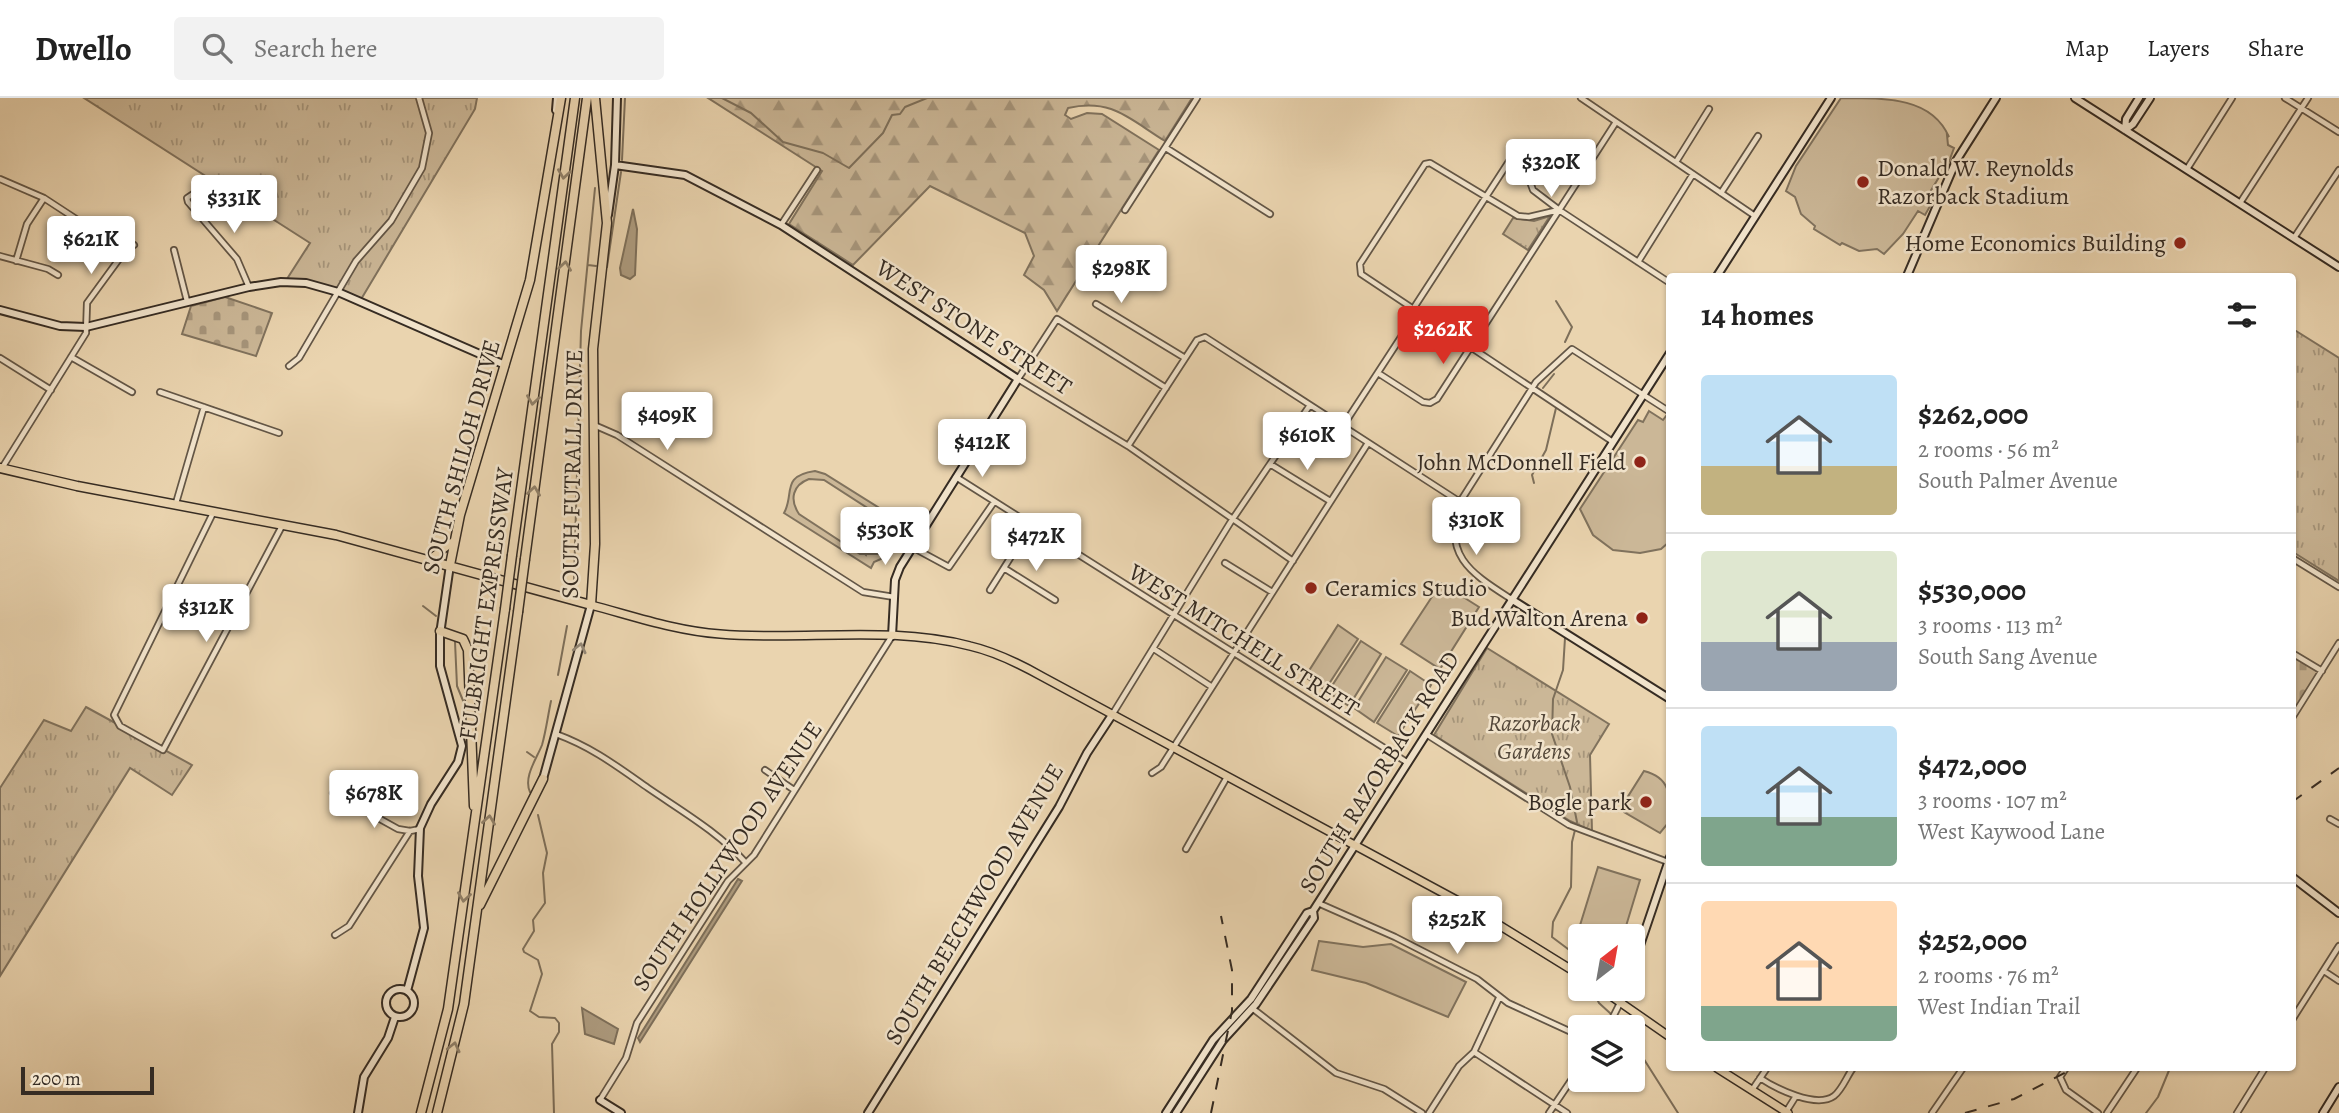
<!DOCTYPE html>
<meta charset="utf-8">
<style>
body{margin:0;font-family:Alegreya,serif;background:#f2f2f2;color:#222;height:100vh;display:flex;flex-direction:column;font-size:26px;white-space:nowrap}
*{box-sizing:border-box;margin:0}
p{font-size:23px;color:#767676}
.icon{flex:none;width:38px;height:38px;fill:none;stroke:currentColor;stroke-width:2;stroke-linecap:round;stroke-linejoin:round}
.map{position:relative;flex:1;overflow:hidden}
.sheet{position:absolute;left:1666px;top:175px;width:630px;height:798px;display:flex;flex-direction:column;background:#fff;border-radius:7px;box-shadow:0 2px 5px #0004}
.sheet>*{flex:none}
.needle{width:46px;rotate:31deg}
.tools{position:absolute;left:1568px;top:826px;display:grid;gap:14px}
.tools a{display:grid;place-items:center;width:77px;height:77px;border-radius:7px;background:#fff;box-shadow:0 2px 5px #0004;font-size:35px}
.scale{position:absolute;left:21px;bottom:18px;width:133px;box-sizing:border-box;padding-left:7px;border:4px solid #362c23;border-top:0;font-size:19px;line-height:24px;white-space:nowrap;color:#362c23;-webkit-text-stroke:5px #f1e3cb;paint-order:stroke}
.price{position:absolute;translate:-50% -60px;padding:0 16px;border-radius:7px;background:#fff;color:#222;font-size:23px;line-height:46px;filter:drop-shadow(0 2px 4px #0008)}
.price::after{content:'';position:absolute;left:50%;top:42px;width:21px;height:16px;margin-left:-10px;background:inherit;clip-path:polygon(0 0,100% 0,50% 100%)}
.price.active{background:#d93025;color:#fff}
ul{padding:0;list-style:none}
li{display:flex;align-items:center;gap:21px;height:175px;padding:0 35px}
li+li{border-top:2px solid #e0e0e0}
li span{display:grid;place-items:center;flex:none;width:196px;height:140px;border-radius:7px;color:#555}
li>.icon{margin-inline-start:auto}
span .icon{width:84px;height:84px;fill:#fffc;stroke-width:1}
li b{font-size:30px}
h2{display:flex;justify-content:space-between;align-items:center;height:84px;padding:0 35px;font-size:30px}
header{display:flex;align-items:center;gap:42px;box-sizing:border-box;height:98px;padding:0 35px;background:#fff;border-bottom:2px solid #e0e0e0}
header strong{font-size:33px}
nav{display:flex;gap:38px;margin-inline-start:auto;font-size:24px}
.search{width:490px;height:63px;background:#f2f2f2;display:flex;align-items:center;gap:18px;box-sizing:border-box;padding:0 24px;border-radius:7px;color:#767676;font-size:26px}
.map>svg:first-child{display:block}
</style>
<header>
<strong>Dwello</strong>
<div class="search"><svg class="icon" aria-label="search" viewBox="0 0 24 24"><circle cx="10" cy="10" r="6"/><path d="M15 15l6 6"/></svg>Search here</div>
<nav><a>Map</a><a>Layers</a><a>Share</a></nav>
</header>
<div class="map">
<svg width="2339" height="1015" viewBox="0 0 2339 1015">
<defs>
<pattern id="grass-tufts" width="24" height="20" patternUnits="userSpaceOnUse" patternTransform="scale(1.75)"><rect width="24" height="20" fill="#cbb797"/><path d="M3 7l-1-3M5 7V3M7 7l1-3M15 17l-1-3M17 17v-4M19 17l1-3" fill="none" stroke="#a6957b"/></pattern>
<pattern id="forest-firs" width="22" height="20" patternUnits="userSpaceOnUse" patternTransform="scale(1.75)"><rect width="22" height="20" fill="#cbb797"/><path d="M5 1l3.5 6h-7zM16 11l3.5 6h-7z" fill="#a6957b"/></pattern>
<pattern id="cemetery-stones" width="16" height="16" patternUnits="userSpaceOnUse" patternTransform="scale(1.75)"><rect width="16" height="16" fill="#cbb797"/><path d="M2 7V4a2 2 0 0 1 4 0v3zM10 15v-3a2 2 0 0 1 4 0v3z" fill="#a6957b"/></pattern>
</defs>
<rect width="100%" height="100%" fill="#ead4af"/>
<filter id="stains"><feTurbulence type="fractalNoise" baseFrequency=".00286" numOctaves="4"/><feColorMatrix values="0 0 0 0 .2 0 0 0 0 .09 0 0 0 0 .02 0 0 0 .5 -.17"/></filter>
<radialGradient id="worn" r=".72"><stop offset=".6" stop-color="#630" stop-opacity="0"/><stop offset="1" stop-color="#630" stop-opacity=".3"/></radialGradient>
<path fill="url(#grass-tufts)" stroke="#80725d" stroke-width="2" d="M84 0H477L475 11 360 203 338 194 285 184 310 145Z
M1550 118 1528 152 1503 136 1513 120 1534 123Z
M2293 231 2339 260V483L2293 454Z
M1487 550 1609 626 1590 657 1592 733 1570 723 1434 637Z
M86 609 192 667 172 697 130 670 0 878V690L44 622 71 633Z"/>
<path fill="url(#forest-firs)" stroke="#80725d" stroke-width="2" d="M708 0H1192L1165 43C1129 21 1112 0 1068 10L1065 17 1071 21 1087 15 1102 16 1159 52 1057 213 1044 192 1024 177 1034 158 1025 135 930 88 853 167 789 126 822 73Z"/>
<path fill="url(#cemetery-stones)" stroke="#80725d" stroke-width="2" d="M225 199 272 215 256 258 182 236 191 208Z
M2293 555 2322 573 2293 620Z"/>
<path fill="#cbb797" stroke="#80725d" stroke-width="2" fill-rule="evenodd" d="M1841 0C1889 0 1932 0 1949 39L1947 37 1948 47 1954 50 1944 77 1941 76 1927 99 1933 103 1925 117 1918 113 1903 136 1884 156 1877 151 1859 153 1842 145 1840 147 1814 131 1815 128 1801 116 1795 99 1786 93 1796 68Z
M1649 313 1663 322 1666 318 1669 320V444L1661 451 1640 455 1613 452 1593 437 1580 411 1638 322 1643 324Z
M815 373 825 376 889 416 898 438 890 457 874 464 871 470 784 415C795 396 780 378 815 373ZM809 381 824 382 883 420 891 438 880 432 886 426 882 423 863 454 866 457 869 449 880 456H860L799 416C789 401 793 387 809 381Z
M1441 485 1479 509 1440 571 1401 546Z
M1338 527 1358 541 1325 592 1305 579Z
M1361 543 1381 556 1349 608 1328 594Z
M1386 559 1407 572 1374 624 1354 610Z
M1410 573 1431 587 1398 638 1377 625Z
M1644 673C1672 680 1670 699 1669 724L1660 735 1624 714 1622 708Z
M1598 769 1640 782 1623 838 1577 837Z
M1319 843 1363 849 1391 846 1466 884 1448 919 1366 885 1312 872Z"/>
<path fill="#ad9b7f" stroke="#7d6f5a" stroke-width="2" d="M633 111 637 131 635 177 630 181 621 177 620 170Z
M738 781 742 783 640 944 638 940Z
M582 910 618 931 614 946 585 936Z"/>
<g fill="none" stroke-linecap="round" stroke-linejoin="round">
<path stroke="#7d6f5a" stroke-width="2" d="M722 0 751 15 783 44 823 55 849 70 883 35 892 17 900 16 905 9 927 0
M622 62 625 0
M588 167 596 168
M607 169 621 74
M1556 203 1572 229 1565 244
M1543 290 1554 276
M1534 385 1532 377 1546 352 1556 310
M574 483 581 233 595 90
M423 508 436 518
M1565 540 1563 572 1553 601 1552 636 1570 689 1577 724 1572 744 1571 789 1553 824 1552 839 1580 860
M455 544 457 588 464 605
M558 577 567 528
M527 654 534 659
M530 694C523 679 537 660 542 647 546 633 548 617 551 603
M538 717 547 755 543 775 545 805 533 822 534 833 523 851 524 854 538 862 542 876 530 913 539 919 555 920 559 925V934L552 946 554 1015
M1594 895 1599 905 1611 916
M1618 923 1623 929
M1633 944 1678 1015
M2146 1015 2158 999 2170 970"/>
<g stroke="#635646" stroke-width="8">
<path id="street" d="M1581 0 1755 118
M2285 0 2339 34
M1166 50 1270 116
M1518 51 1533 92 1558 111
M1676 64 1709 11
M2187 71 2232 0
M0 81 44 100 125 153
M1721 95 1758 38
M193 96 187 100 188 104 237 161 249 189
M2240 105 2308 0
M1125 112 1197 0
M781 127 817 72
M2294 140 2339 72
M174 152 187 203
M0 158 48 171 58 177
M16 163 27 126 44 100
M1638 164 1693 76
M1096 206 1185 260
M71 259 132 294
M0 260 51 292
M289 268 299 260 356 163 391 123 422 70 429 35 419 0
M1378 275 1423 304 1430 305 1437 301 1616 24
M1166 290 1057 221 1018 281 1128 348 1293 463
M160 294 279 335
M594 327 617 337 863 494 894 499
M1343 328 1416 216 1415 208 1517 51
M1613 344 1361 176 1360 166 1425 66 1430 65 1518 118 1529 119 1559 112 1670 185
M1128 348 1197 242 1205 239 1460 404
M1270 366 1330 403
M2 370 86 235 87 205 125 153 134 147
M956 379 1408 665
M176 405 204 309
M213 415 114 617 120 628 163 652 282 428
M912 449 949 469 994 404
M2292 460 2339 489
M1225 465 1272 494
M1004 470 1055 502
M990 492 1031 427
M1511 501C1471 475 1442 458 1460 404L1536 284 1572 251 1670 314
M1154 551 1212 589
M2292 555 2322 573
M1112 617 1230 425 1310 307
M2292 620 2339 545
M556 636C592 649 618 669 648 690 683 714 718 734 746 765
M1426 636 1569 727 1668 764
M765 672 794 692
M1152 675 1161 669 1368 345
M333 695 398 731 410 733 420 731
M2330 721 2339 726
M1186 751 1227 679
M1318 805 1395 839 1477 881 1508 905 1580 938
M335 837 349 828 410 733
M2324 873 2339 883
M1252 910 1336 975 1384 991 1422 1015
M2292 922 2339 848
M1608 929 1620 905
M1474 954 1567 1015
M2066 970 2060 979 2066 992 2098 1015
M1760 980C1775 990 1816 1011 1834 998 1842 992 1847 978 1853 970
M1752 992 1767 970
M600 1002 626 960 637 925 728 783 754 757 892 538
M1786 1014 1796 998
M1429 1015 1459 968 1474 954 1499 900
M1549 1015 1580 969
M1932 1015 1963 970
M2107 1015 2137 970
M2237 1015 2265 970"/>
</g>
<g stroke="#362c23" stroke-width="10">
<path id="secondary" d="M2075 0 2339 169
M556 12 557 0
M2125 32 2133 26 2150 0
M2125 32 2126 21 2139 0
M615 67 685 77 781 127 1018 281 900 469 895 482 892 538
M608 117 615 67 617 0
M1717 178 1831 0
M1907 178 1956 63 1996 0
M0 212 60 228 86 229 249 189 281 184 306 185 338 194 505 267
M1511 501 1670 601
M543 681 591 507
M2292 779 2339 815
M1633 868 1670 759
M386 905a14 14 0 1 1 28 0a14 14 0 1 1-28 0Z
M407 893 424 830 418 778 420 730 431 706 458 664 462 648 440 568V536L450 467
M1621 905 1626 891
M600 1002 621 1015
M358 1015 364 979 388 940 395 919
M868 1015 1059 709 1087 655 1112 617
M1166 1015 1213 942 1251 901 1307 815 1313 813 1670 255
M1176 1015 1223 942 1256 906 1314 820 1313 813
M2323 1015 2339 989"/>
</g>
<g stroke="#362c23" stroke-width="10">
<path id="primary" d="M430 461 454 443
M591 507C633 518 676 533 720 536 803 543 889 527 970 548 996 554 1020 566 1043 579L1473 811 1580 877
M1601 891 1670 939
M1717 970 1788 1015"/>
</g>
<g stroke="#362c23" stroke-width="11">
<path id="highway" d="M0 370 77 388 336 437 591 507 595 446 593 251 607 125 595 0
M512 457 575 0
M525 461 587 0
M450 467 460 417 530 182 561 0
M440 533 463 541 468 552 474 708
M480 807 543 681
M421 1015 448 911 505 511
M437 1015 464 906 518 514"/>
</g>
<use href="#street" stroke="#f1e3cb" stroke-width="4.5"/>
<use href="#secondary" stroke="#f1e3cb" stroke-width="6"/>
<use href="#primary" stroke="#ead4af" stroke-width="7"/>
<use href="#highway" stroke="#ead4af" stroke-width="8"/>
<path stroke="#362c23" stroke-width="2" stroke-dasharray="12 12" stroke-linecap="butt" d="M2292 704 2339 670
M1211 1015 1232 913V872L1221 818
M1965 1015 2014 1001 2074 970"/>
<g stroke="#362c23" stroke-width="11" stroke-linecap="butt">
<path id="highway-bridge" d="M505 511 512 457
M518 514 525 461"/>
</g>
<use href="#highway-bridge" stroke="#ead4af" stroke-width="8"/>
</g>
<defs><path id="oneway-chevron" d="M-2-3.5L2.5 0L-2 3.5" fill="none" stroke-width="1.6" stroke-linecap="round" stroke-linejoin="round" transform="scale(1.75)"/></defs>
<g stroke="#908069">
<use href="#oneway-chevron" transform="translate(564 76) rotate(98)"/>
<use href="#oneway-chevron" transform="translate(565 168) rotate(-82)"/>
<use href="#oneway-chevron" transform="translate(533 302) rotate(98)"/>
<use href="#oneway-chevron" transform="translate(534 393) rotate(-82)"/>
<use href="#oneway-chevron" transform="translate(489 722) rotate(-82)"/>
<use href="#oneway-chevron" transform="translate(464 799) rotate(98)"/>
<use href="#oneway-chevron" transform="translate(454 949) rotate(-77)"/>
</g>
<use stroke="#948877" href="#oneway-chevron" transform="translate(580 550) rotate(-77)"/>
<g fill="#8f2418" stroke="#f1e3cb" stroke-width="2.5">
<circle cx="1863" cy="84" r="7"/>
<circle cx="2180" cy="145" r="7"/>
<circle cx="1640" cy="364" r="7"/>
<circle cx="1311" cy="490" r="7"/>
<circle cx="1642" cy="520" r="7"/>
<circle cx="1646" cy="704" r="7"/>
</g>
<g text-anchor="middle" stroke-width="5" stroke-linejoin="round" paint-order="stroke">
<g font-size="24" fill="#362c23" stroke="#f1e3cb" text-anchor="end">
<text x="1877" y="78" text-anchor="start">Donald W. Reynolds<tspan x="1877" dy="28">Razorback Stadium</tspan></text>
<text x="2166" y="153">Home Economics Building</text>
<text x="1626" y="372">John McDonnell Field</text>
<text x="1325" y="498" text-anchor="start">Ceramics Studio</text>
<text x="1628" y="528">Bud Walton Arena</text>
<text x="1632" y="712">Bogle park</text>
</g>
<g font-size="24" fill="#362c23" stroke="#f1e3cb">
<text transform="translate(974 229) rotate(33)" y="8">WEST STONE STREET</text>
<text transform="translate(461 359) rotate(-75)" y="8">SOUTH SHILOH DRIVE</text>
<text transform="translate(572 376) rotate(-89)" y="8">SOUTH FUTRALL DRIVE</text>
<text transform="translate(486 506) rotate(-82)" y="8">FULBRIGHT EXPRESSWAY</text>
<text transform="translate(1244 542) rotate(32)" y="8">WEST MITCHELL STREET</text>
<text transform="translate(1379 674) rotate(-58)" y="8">SOUTH RAZORBACK ROAD</text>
<text transform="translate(727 758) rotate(-56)" y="8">SOUTH HOLLYWOOD AVENUE</text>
<text transform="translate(974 806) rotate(-59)" y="8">SOUTH BEECHWOOD AVENUE</text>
</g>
<g font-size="24" font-style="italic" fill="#54483a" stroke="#f1e3cb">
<text x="1534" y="633">Razorback<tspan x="1534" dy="28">Gardens</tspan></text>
</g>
</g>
<rect width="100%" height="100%" filter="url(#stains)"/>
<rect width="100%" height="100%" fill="url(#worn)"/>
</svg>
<div class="tools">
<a><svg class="needle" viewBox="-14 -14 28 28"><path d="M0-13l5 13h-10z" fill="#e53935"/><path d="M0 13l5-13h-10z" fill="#767676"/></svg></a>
<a><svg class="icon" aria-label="layers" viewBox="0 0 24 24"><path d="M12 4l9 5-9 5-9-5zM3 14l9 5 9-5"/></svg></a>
</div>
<div class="scale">200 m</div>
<b class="price" style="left:1551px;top:101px">$320K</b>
<b class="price" style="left:234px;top:137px">$331K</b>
<b class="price" style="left:91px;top:178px">$621K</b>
<b class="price" style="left:1121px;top:207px">$298K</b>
<b class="price active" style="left:1443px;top:268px">$262K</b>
<b class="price" style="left:667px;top:354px">$409K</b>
<b class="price" style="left:1307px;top:374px">$610K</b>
<b class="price" style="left:982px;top:381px">$412K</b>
<b class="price" style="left:1476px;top:459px">$310K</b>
<b class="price" style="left:885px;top:469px">$530K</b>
<b class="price" style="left:1036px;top:475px">$472K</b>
<b class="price" style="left:206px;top:546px">$312K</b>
<b class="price" style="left:374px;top:732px">$678K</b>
<b class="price" style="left:1457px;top:858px">$252K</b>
<section class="sheet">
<h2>14 homes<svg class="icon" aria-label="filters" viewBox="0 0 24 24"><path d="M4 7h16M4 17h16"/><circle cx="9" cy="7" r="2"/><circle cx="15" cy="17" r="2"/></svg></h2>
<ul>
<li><span style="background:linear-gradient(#bfe0f5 65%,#c2b280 0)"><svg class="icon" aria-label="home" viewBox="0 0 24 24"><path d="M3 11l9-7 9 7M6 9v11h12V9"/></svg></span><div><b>$262,000</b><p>2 rooms · 56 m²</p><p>South Palmer Avenue</p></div></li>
<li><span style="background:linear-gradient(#dfe7d0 65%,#9aa5b1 0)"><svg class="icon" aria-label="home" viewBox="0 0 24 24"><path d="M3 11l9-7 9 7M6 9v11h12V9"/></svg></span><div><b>$530,000</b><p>3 rooms · 113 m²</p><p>South Sang Avenue</p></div></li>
<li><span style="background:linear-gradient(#bfe0f5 65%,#7fa58c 0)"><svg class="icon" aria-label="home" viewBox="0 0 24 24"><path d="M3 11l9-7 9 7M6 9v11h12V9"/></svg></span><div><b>$472,000</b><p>3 rooms · 107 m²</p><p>West Kaywood Lane</p></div></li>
<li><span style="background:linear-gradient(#ffd9b3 75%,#7fa58c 0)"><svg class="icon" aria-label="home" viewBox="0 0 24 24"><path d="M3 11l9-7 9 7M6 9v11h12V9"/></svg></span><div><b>$252,000</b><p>2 rooms · 76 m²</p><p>West Indian Trail</p></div></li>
</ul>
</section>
</div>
